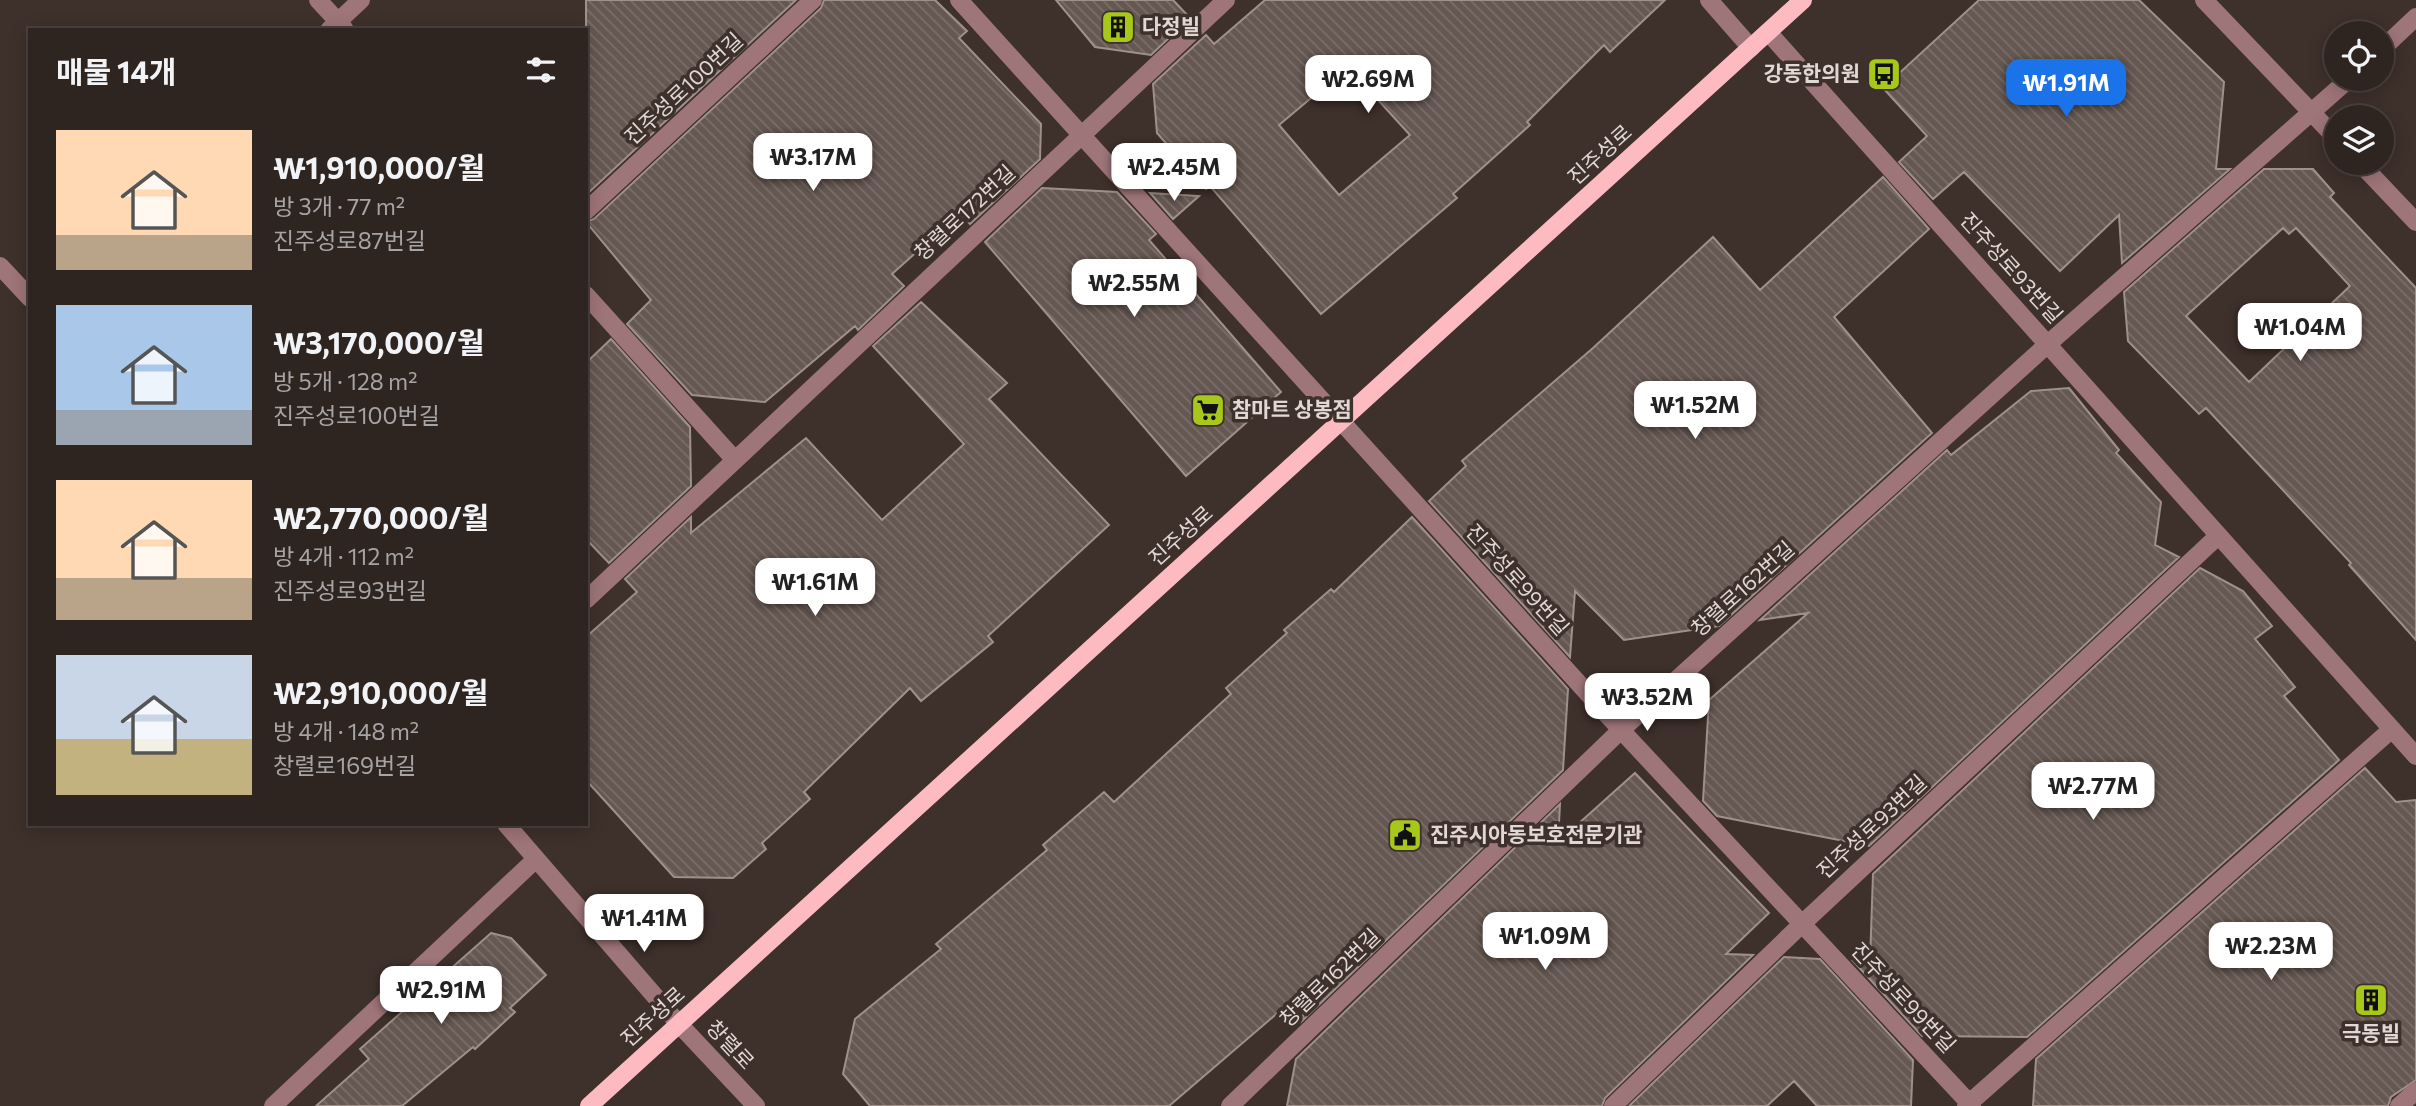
<!DOCTYPE html>
<html lang="ko">
<meta charset="utf-8">
<style>
body{margin:0;font-family:Commissioner,"Noto Sans KR",sans-serif;background:#3a302d;color:#f1f3f6;height:100vh;display:flex;flex-direction:column;font-size:26px;white-space:nowrap}
*{box-sizing:border-box;margin:0}
p{font-size:23px;color:#a7a4a5}
.icon{flex:none;width:38px;height:38px;fill:none;stroke:currentColor;stroke-width:2;stroke-linecap:round;stroke-linejoin:round}
.map{position:relative;flex:1;overflow:hidden}
.panel{position:absolute;left:28px;top:28px;width:560px;height:798px;display:flex;flex-direction:column;background:#2e2420;border-radius:0px;box-shadow:0 4px 18px #0003,0 0 0 2px #49413e}
.panel>*{flex:none}
.buttons{position:absolute;left:2324px;top:21px;display:grid;gap:14px}
.buttons a{display:grid;place-items:center;width:70px;height:70px;border-radius:50%;background:#2e2420;box-shadow:0 4px 18px #0003,0 0 0 2px #49413e;font-size:35px}
.price{position:absolute;translate:-50% -60px;padding:0 16px;border-radius:14px;background:#fff;color:#222;font-size:23px;line-height:46px;filter:drop-shadow(0 2px 4px #0008)}
.price::after{content:'';position:absolute;left:50%;top:42px;width:21px;height:16px;margin-left:-10px;background:inherit;clip-path:polygon(0 0,100% 0,50% 100%)}
.price.on{background:#1a73e8;color:#fff}
ul{padding:0;list-style:none}
li{display:flex;align-items:center;gap:21px;height:175px;padding:0 28px}
li span{display:grid;place-items:center;flex:none;width:196px;height:140px;border-radius:0px;color:#555}
li>.icon{margin-inline-start:auto}
span .icon{width:84px;height:84px;fill:#fffc;stroke-width:1}
li b{font-size:30px}
h2{display:flex;justify-content:space-between;align-items:center;height:84px;padding:0 28px;font-size:30px}
.map>svg:first-child{display:block}
</style>
<div class="map">
<svg width="2416" height="1106" viewBox="0 0 2416 1106">
<defs>
<pattern id="building-back-hatch" width="6" height="6" patternUnits="userSpaceOnUse" patternTransform="scale(1.75)"><rect width="6" height="6" fill="#655751"/><path d="M-1 5l2 2M0 0l6 6M5-1l2 2" fill="none" stroke="#7b6e69"/></pattern>
</defs>
<rect width="100%" height="100%" fill="#3e302b"/>
<path fill="url(#building-back-hatch)" stroke="#a0908a" stroke-width="2" fill-rule="evenodd" d="M586 0H796L586 195Z
M824 0H935L967 31 959 38 1041 124 1040 159 970 224 960 213 892 274 904 286 858 330 855 326 765 402 692 395 627 324 651 300 586 222 594 219 821 8Z
M1056 0H1173L1190 18 1151 55 1095 47Z
M1265 0H1665L1610 52 1604 45 1527 122 1530 125 1453 194 1457 198 1321 314 1210 186 1206 189 1157 133 1153 84 1206 35 1214 44ZM1348 67 1410 135 1339 195 1279 125Z
M1979 0H2139L2224 82 2216 169H2230L2122 263 2119 215 2060 271 1964 172 1933 199 1899 162 1927 136 1883 88Z
M2264 169H2313L2334 193 2330 197 2416 288V640L2349 565 2351 563 2206 408 2199 414 2128 341 2124 292ZM2283 228 2289 234 2296 228 2350 286 2249 382 2186 316Z
M1883 177 1929 229 1834 317 1932 433 1719 626 1624 640 1575 591 1570 657 1429 501 1466 466 1462 461 1593 348 1713 237 1760 290Z
M1042 188 1117 192 1156 234 1149 240 1281 392 1186 476 985 242Z
M1150 193 1199 196 1173 219Z
M921 302 1007 383 989 399 1109 525 988 636 993 642 921 701 910 688 804 792 810 799 762 843 766 849 733 878 674 877 586 780V637L637 592 625 579 691 517V533L806 438 882 520 964 444 873 346Z
M611 339 690 427 691 486 609 563 586 539V363Z
M2069 388 2119 450 2116 453 2161 502 2155 545 2179 557 1869 846 1717 816 1703 801 1709 700 1808 613 1760 620 1947 450 1951 455 2031 391Z
M1412 517 1568 689 1563 770 1302 1021 1309 986 1169 1106H870L843 1074 855 1019 941 949 936 944 1047 850 1043 845 1104 792 1114 802 1231 694 1226 688 1287 633 1284 630 1331 589 1334 592Z
M2200 568 2243 591 2272 626 2255 639 2295 687 2284 696 2339 760 2027 1037 1922 1036 1853 961 1870 962 1873 874Z
M2365 768 2396 802 2416 800V1080L2391 1097 2388 1106H2033L2036 1059Z
M1635 773 1769 913 1726 954 1753 955 1605 1098 1602 1106H1287L1296 1059 1560 804 1558 842Z
M491 933 511 938 546 975 510 1008 515 1012 475 1049 473 1047 402 1106H316L369 1059 360 1049Z
M1784 957 1820 959 1913 1060 1911 1106H1817L1794 1081 1767 1106H1629Z"/>
<g fill="none" stroke-linecap="round" stroke-linejoin="round">
<path stroke="#9e7579" stroke-width="18" d="M318 0 344 28
M959 0 1621 730 1972 1106
M1709 0 1751 48
M2204 0 2336 138
M329 30 361 0
M1768 32 2416 756
M2382 49 2416 17
M2360 163 2416 222
M586 211 813 0
M0 266 30 298
M586 295 735 460
M586 600 1226 0
M506 824 679 1024 756 1106
M273 1106 536 859
M1230 1106 1621 730 2049 343 2349 79
M1613 1106 1803 923 2218 536
M1966 1106 2392 729
M2399 1106 2416 1091"/>
<path stroke="#fdbac1" stroke-width="18" d="M589 1106 1803 0"/>
</g>
<defs>
<g id="building-square" transform="scale(1.75)"><rect x="-9" y="-9" width="18" height="18" rx="4" fill="#a8c71b" stroke="#3e302b"/><path d="M-4-6H4V6H1V3H-1V6H-4ZM-2.5-4.3h1.7v1.8h-1.7ZM.8-4.3h1.7v1.8H.8ZM-2.5-1h1.7V.8h-1.7ZM.8-1h1.7V.8H.8Z" fill="#111"/></g>
<g id="bus-square" transform="scale(1.75)"><rect x="-9" y="-9" width="18" height="18" rx="4" fill="#a8c71b" stroke="#3e302b"/><path d="M-5-6H5V4H4V6H2V4H-2V6H-4V4H-5ZM-3.5-4V0h7V-4ZM-3.5 1.2v1.5H-2V1.2ZM2 1.2v1.5H3.5V1.2Z" fill="#111"/></g>
<g id="supermarket-square" transform="scale(1.75)"><rect x="-9" y="-9" width="18" height="18" rx="4" fill="#a8c71b" stroke="#3e302b"/><path d="M-6-5.5h2.5l.6 2H6L4.5 2H-2.5L-4.4-4H-6ZM-1.5 3.2a1.3 1.3 0 1 0 .1 0ZM3 3.2a1.3 1.3 0 1 0 .1 0Z" fill="#111"/></g>
<g id="civic-square" transform="scale(1.75)"><rect x="-9" y="-9" width="18" height="18" rx="4" fill="#a8c71b" stroke="#3e302b"/><path d="M-.6-6.5H3V-4.5H.6V-3L4-1V1h2V6H-6V1h2V-1L-.6-3ZM-1.2 2.5V6h2.4V2.5Z" fill="#111"/></g>
</defs>
<g fill-rule="evenodd">
<use href="#building-square" x="1118" y="27"/>
<use href="#bus-square" x="1884" y="74"/>
<use href="#supermarket-square" x="1208" y="410"/>
<use href="#civic-square" x="1405" y="835"/>
<use href="#building-square" x="2371" y="1000"/>
</g>
<g text-anchor="middle" stroke-width="7" stroke-linejoin="round" paint-order="stroke">
<g font-size="21" font-weight="bold" fill="#e1d8d5" stroke="#3e302b" text-anchor="start">
<text x="1142" y="34">다정빌</text>
<text x="1860" y="81" text-anchor="end">강동한의원</text>
<text x="1232" y="417">참마트 상봉점</text>
<text x="1430" y="842">진주시아동보호전문기관</text>
<text x="2371" y="1041" text-anchor="middle">극동빌</text>
</g>
<g font-size="21" fill="#e1d8d5" stroke="#3e302b">
<text transform="translate(684 89) rotate(-43)" y="7">진주성로100번길</text>
<text transform="translate(1600 155) rotate(-42)" y="7">진주성로</text>
<text transform="translate(965 213) rotate(-43)" y="7">창렬로172번길</text>
<text transform="translate(2011 268) rotate(48)" y="7">진주성로93번길</text>
<text transform="translate(1181 536) rotate(-42)" y="7">진주성로</text>
<text transform="translate(1517 580) rotate(48)" y="7">진주성로99번길</text>
<text transform="translate(1743 589) rotate(-42)" y="7">창렬로162번길</text>
<text transform="translate(1872 827) rotate(-43)" y="7">진주성로93번길</text>
<text transform="translate(1330 978) rotate(-44)" y="7">창렬로162번길</text>
<text transform="translate(1903 998) rotate(47)" y="7">진주성로99번길</text>
<text transform="translate(653 1017) rotate(-42)" y="7">진주성로</text>
<text transform="translate(730 1045) rotate(47)" y="7">창렬로</text>
</g>
</g>
</svg>
<div class="buttons">
<a><svg class="icon" aria-label="locate" viewBox="0 0 24 24"><circle cx="12" cy="12" r="6"/><path d="M12 2v4M12 18v4M2 12h4M18 12h4"/></svg></a>
<a><svg class="icon" aria-label="layers" viewBox="0 0 24 24"><path d="M12 4l9 5-9 5-9-5zM3 14l9 5 9-5"/></svg></a>
</div>
<b class="price" style="left:1368px;top:115px">₩2.69M</b>
<b class="price on" style="left:2066px;top:119px">₩1.91M</b>
<b class="price" style="left:813px;top:193px">₩3.17M</b>
<b class="price" style="left:1174px;top:203px">₩2.45M</b>
<b class="price" style="left:1134px;top:319px">₩2.55M</b>
<b class="price" style="left:2300px;top:363px">₩1.04M</b>
<b class="price" style="left:1695px;top:441px">₩1.52M</b>
<b class="price" style="left:815px;top:618px">₩1.61M</b>
<b class="price" style="left:1647px;top:733px">₩3.52M</b>
<b class="price" style="left:2093px;top:822px">₩2.77M</b>
<b class="price" style="left:644px;top:954px">₩1.41M</b>
<b class="price" style="left:1545px;top:972px">₩1.09M</b>
<b class="price" style="left:2271px;top:982px">₩2.23M</b>
<b class="price" style="left:441px;top:1026px">₩2.91M</b>
<section class="panel">
<h2>매물 14개<svg class="icon" aria-label="filters" viewBox="0 0 24 24"><path d="M4 7h16M4 17h16"/><circle cx="9" cy="7" r="2"/><circle cx="15" cy="17" r="2"/></svg></h2>
<ul>
<li><span style="background:linear-gradient(#ffd9b3 75%,#b9a48a 0)"><svg class="icon" aria-label="home" viewBox="0 0 24 24"><path d="M3 11l9-7 9 7M6 9v11h12V9"/></svg></span><div><b>₩1,910,000/월</b><p>방 3개 · 77 m²</p><p>진주성로87번길</p></div></li>
<li><span style="background:linear-gradient(#a9c7e8 75%,#9aa5b1 0)"><svg class="icon" aria-label="home" viewBox="0 0 24 24"><path d="M3 11l9-7 9 7M6 9v11h12V9"/></svg></span><div><b>₩3,170,000/월</b><p>방 5개 · 128 m²</p><p>진주성로100번길</p></div></li>
<li><span style="background:linear-gradient(#ffd9b3 70%,#b9a48a 0)"><svg class="icon" aria-label="home" viewBox="0 0 24 24"><path d="M3 11l9-7 9 7M6 9v11h12V9"/></svg></span><div><b>₩2,770,000/월</b><p>방 4개 · 112 m²</p><p>진주성로93번길</p></div></li>
<li><span style="background:linear-gradient(#c9d6e8 60%,#c2b280 0)"><svg class="icon" aria-label="home" viewBox="0 0 24 24"><path d="M3 11l9-7 9 7M6 9v11h12V9"/></svg></span><div><b>₩2,910,000/월</b><p>방 4개 · 148 m²</p><p>창렬로169번길</p></div></li>
</ul>
</section>
</div>
